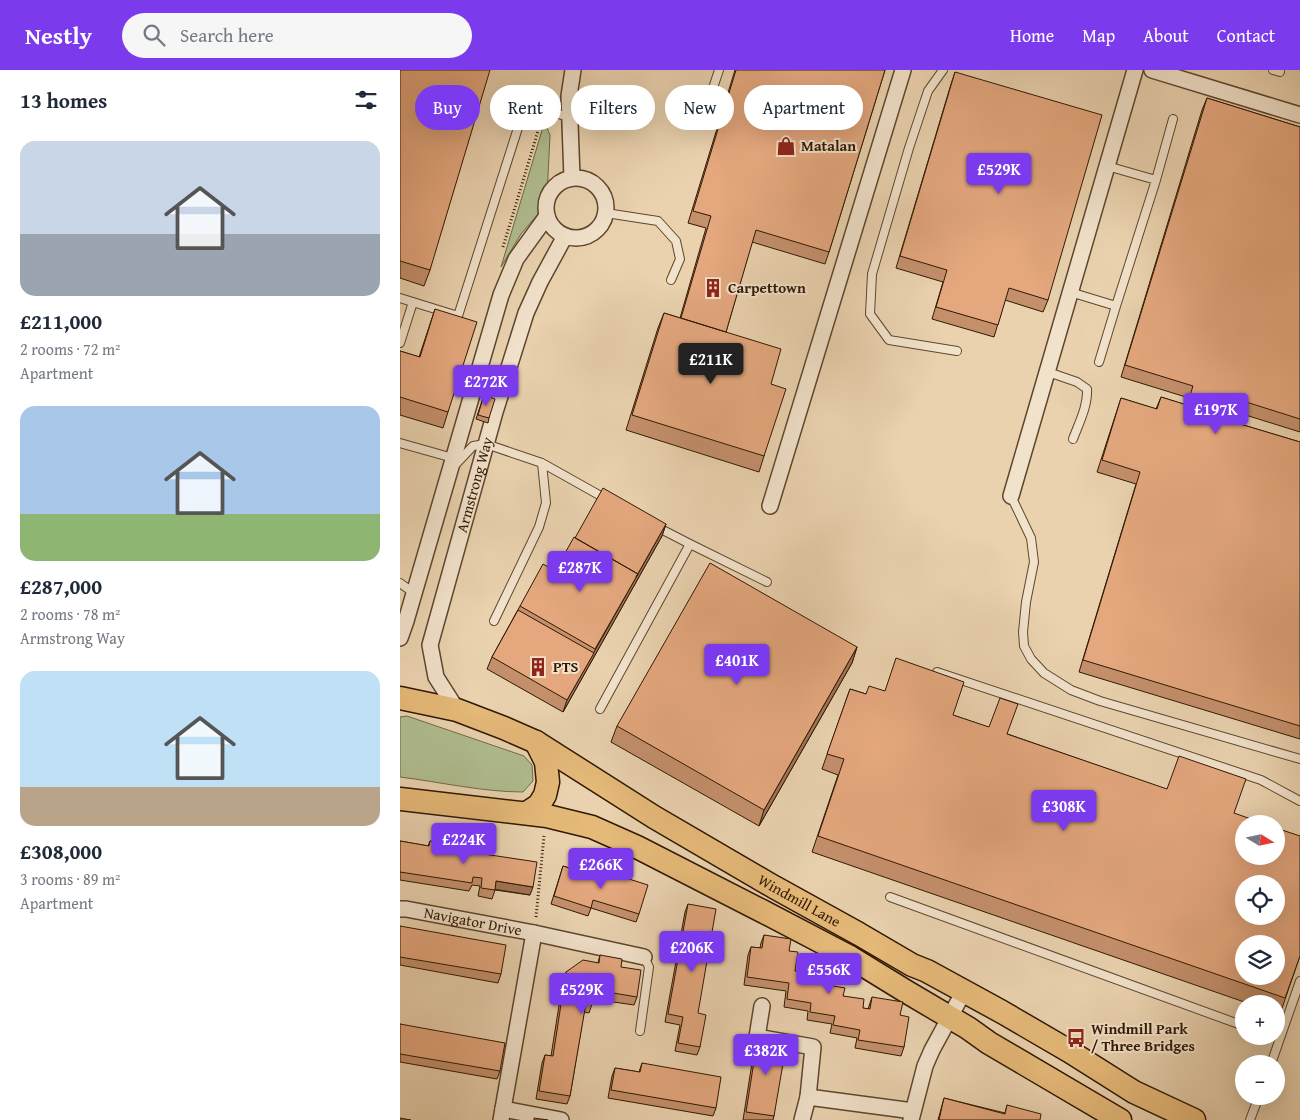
<!DOCTYPE html>
<meta charset="utf-8">
<style>
body{margin:0;font-family:"Gentium Book Plus",serif;background:#f6f6f7;color:#1f2937;height:100vh;display:flex;flex-direction:column;font-size:19px;white-space:nowrap}
*{box-sizing:border-box;margin:0}
p{font-size:16px;color:#747a83}
.icon{flex:none;width:28px;height:28px;fill:none;stroke:currentColor;stroke-width:2;stroke-linecap:round;stroke-linejoin:round}
.map{position:relative;flex:1;overflow:hidden}
.drawer{display:flex;flex-direction:column;background:#fff;width:400px}
.drawer>*{flex:none}
.guide{position:absolute;left:15px;top:15px;width:475px;height:45px;display:flex;gap:10px}
.needle{width:32px;rotate:100deg}
.buttons{position:absolute;left:835px;top:745px;display:grid;gap:10px}
.buttons a{display:grid;place-items:center;width:50px;height:50px;border-radius:50%;background:#fff;box-shadow:0 5px 20px #0002;font-size:25px}
.price{position:absolute;translate:-50% -42px;padding:0 11px;border-radius:5px;background:#7c3aed;color:#fff;font-size:16px;line-height:32px;filter:drop-shadow(0 1px 2px #0008)}
.price::after{content:'';position:absolute;left:50%;top:30px;width:15px;height:11px;margin-left:-8px;background:inherit;clip-path:polygon(0 0,100% 0,50% 100%)}
.price.current{background:#222;color:#fff}
ul{padding:0;list-style:none}
li{display:grid;align-content:center;gap:10px;height:265px;padding:0 20px}
li span{display:grid;place-items:center;height:155px;border-radius:15px;color:#555}
li>.icon{margin-inline-start:auto}
span .icon{width:90px;height:90px;fill:#fffc;stroke-width:1}
li b{font-size:21px}
h2{display:flex;justify-content:space-between;align-items:center;height:60px;padding:0 20px;font-size:21px}
.tag{padding:0 18px;border-radius:22px;background:#fff;box-shadow:0 5px 20px #0002;font-size:18px;line-height:45px}
.tag.current{background:#7c3aed;color:#fff}
header{display:flex;align-items:center;gap:30px;box-sizing:border-box;height:70px;padding:0 25px;background:#7c3aed;color:#fff}
header strong{font-size:24px}
nav{display:flex;gap:28px;margin-inline-start:auto;font-size:18px}
.search{width:350px;height:45px;background:#f6f6f7;display:flex;align-items:center;gap:12px;box-sizing:border-box;padding:0 18px;border-radius:28px;color:#747a83;font-size:19px}
main{display:flex;flex:1;min-height:0}
.map>svg:first-child{display:block}
</style>
<header>
<strong>Nestly</strong>
<div class="search"><svg class="icon" aria-label="search" viewBox="0 0 24 24"><circle cx="10" cy="10" r="6"/><path d="M15 15l6 6"/></svg>Search here</div>
<nav><a>Home</a><a>Map</a><a>About</a><a>Contact</a></nav>
</header>
<main>
<section class="drawer">
<h2>13 homes<svg class="icon" aria-label="filters" viewBox="0 0 24 24"><path d="M4 7h16M4 17h16"/><circle cx="9" cy="7" r="2"/><circle cx="15" cy="17" r="2"/></svg></h2>
<ul>
<li><span style="background:linear-gradient(#c9d6e8 60%,#9aa5b1 0)"><svg class="icon" aria-label="home" viewBox="0 0 24 24"><path d="M3 11l9-7 9 7M6 9v11h12V9"/></svg></span><div><b>£211,000</b><p>2 rooms · 72 m²</p><p>Apartment</p></div></li>
<li><span style="background:linear-gradient(#a9c7e8 70%,#8fb573 0)"><svg class="icon" aria-label="home" viewBox="0 0 24 24"><path d="M3 11l9-7 9 7M6 9v11h12V9"/></svg></span><div><b>£287,000</b><p>2 rooms · 78 m²</p><p>Armstrong Way</p></div></li>
<li><span style="background:linear-gradient(#bfe0f5 75%,#b9a48a 0)"><svg class="icon" aria-label="home" viewBox="0 0 24 24"><path d="M3 11l9-7 9 7M6 9v11h12V9"/></svg></span><div><b>£308,000</b><p>3 rooms · 89 m²</p><p>Apartment</p></div></li>
</ul>
</section>
<div class="map">
<svg width="900" height="1050" viewBox="0 0 900 1050">
<rect width="100%" height="100%" fill="#ead2af"/>
<filter id="stains"><feTurbulence type="fractalNoise" baseFrequency=".004" numOctaves="4"/><feColorMatrix values="0 0 0 0 .2 0 0 0 0 .09 0 0 0 0 .02 0 0 0 .5 -.17"/></filter>
<radialGradient id="worn" r=".72"><stop offset=".6" stop-color="#630" stop-opacity="0"/><stop offset="1" stop-color="#630" stop-opacity=".3"/></radialGradient>
<path fill="#b0bd90" stroke="#706a49" d="M143 57 147 58 150 65 147 127 144 137 121 164 101 197Z
M7 646 124 686 132 695 133 711 123 722C83 722 40 712 0 707V647Z"/>
<g fill="none" stroke-linecap="round" stroke-linejoin="round">
<g stroke="#5e462d" stroke-width="10">
<path id="service" d="M543 0 528 21 509 78 472 204 470 244 489 270 557 281
M873 0 880 2
M312 21 319 0
M756 110 773 49
M206 143 258 151 276 171 280 189 271 210
M670 222 716 236
M0 228 58 246 124 39 138 37 144 40 169 47
M0 273 13 232
M699 292 716 236 756 110 707 96
M648 302 677 312 687 319C688 336 679 353 673 369
M0 373 53 388
M55 395 73 376 86 374 142 393 208 430
M611 426 631 468 634 492 626 532 623 562 624 576 631 589 644 603 671 620 700 631 900 689
M255 456 290 474 367 512
M0 513 14 523
M94 551 139 457 146 433 142 393
M537 602 861 710 900 731
M200 639 290 474
M490 827 844 956
M240 961 249 897 244 887
M871 994 900 911
M850 1050 859 1026"/>
</g>
<g stroke="#5e462d" stroke-width="18">
<g id="minor">
<path d="M752 0 900 45"/>
<path d="M172 108 169 26 173 0"/>
<circle cx="176" cy="138" r="30"/>
<path d="M611 426 735 0"/>
<path d="M370 436 503 0"/>
<path d="M0 568 6 551 101 225 116 189 147 146"/>
<path id="s1" d="M57 640 36 607 30 575 95 342 126 243 140 212 165 166"/>
<path id="s2" d="M0 839H6L134 863 101 1050"/>
<path d="M134 863 244 887"/>
<path d="M362 936 357 967 413 977 408 1027"/>
<path d="M103 1039 161 1050"/>
<path d="M402 1050 408 1027 513 1041"/>
<path d="M511 1050 525 996 532 980 564 921"/>
</g>
</g>
<g stroke="#301802" stroke-width="25">
<g id="primary">
<path id="s3" d="M0 628 57 640 104 658 136 672 254 747 374 817 459 864 512 895 527 901 602 942 669 981 734 1022 794 1050"/>
<path d="M0 729 147 746 192 757 237 777 364 842 450 887 507 922 568 958 589 973 720 1050"/>
<path d="M127 743 139 735 145 725 148 712 146 692 136 672"/>
</g>
</g>
<path stroke="#301802" stroke-width="3" stroke-dasharray="1 2.5" stroke-linecap="butt" d="M103 177 141 51
M136 847 144 766"/>
<use href="#service" stroke="#f1e2cb" stroke-width="8"/>
<use href="#minor" stroke="#f1e2cb" stroke-width="15"/>
<use href="#primary" stroke="#e5b978" stroke-width="22"/>
</g>
<path fill="#c4906c" stroke="#301802" d="M0 0 30 200 24 216 0 208Z
M335 0H485L429 182 425 194 352 172 326 262 371 314 364 386 359 402 226 360 258 258 264 243 280 248 306 158 288 153Z
M555 2 648 230 643 242 605 230 594 267 532 249 543 212 496 198 551 14Z
M807 28 900 57V362L823 338 820 348 900 372V669L679 602 736 414 697 402 721 328 756 339 761 327 786 335 789 328 721 307 802 40Z
M35 239 48 342 43 358 0 345V281L19 287Z
M84 325 89 348 88 353 76 349Z
M266 454 262 466 163 642 87 599 92 587 120 536 155 501Z
M457 577 452 593 359 756 211 672 217 656Z
M450 619 466 624 553 645 834 743 900 886 880 944 876 943V934H850L412 782 438 705 422 699Z
M0 771 28 776 30 771 77 783 130 825 95 820 92 829 78 826 80 816 72 815 69 821 0 810Z
M163 796 194 806 197 799 239 844 236 852 191 838 188 846 151 834Z
M288 834 300 977 297 985 275 981 280 955 265 952 285 842Z
M0 856 101 904 98 913 0 895Z
M364 865 389 881 395 901 417 913 443 926 463 938 468 939 472 927 500 945 504 977 501 986 455 978 457 968 430 963 432 954 407 950 408 941 384 937 386 921 344 915 348 885 351 877 360 878 361 873Z
M200 885 221 897 237 927 234 935 193 929 192 934 189 943 184 942 170 1026 167 1034 136 1029 142 993 145 985 151 986 163 910 166 902 198 893Z
M0 954 100 1001 97 1009 0 992Z
M358 966 374 1046 373 1050H343L355 974Z
M242 993 316 1038 313 1046 208 1028 212 1006 215 998 239 1002Z
M544 1028 605 1043 607 1035 640 1050H538Z"/>
<path fill="#a07558" stroke="#301802" d="M266 454 262 466 163 642 167 630Z
M457 577 452 593 359 756 364 740Z
M96 811 133 817 130 825 93 819Z"/>
<path fill="#e4a77e" stroke="#301802" fill-rule="evenodd" d="M0 0H90L30 200 0 191Z
M336 0H485L429 182 356 160 326 262 281 248 311 146 293 141Z
M555 2 702 45 648 230 609 218 598 255 536 237 547 200 500 186Z
M807 28 900 57V349L827 326 820 348 900 372V656L683 590 740 402 702 390 721 328 757 339 761 327 787 335 793 316 725 295Z
M35 239 77 252 48 342 0 327V281L20 287Z
M264 243 381 279 371 314 386 319 364 386 232 345Z
M84 325 95 329 89 348 78 345Z
M203 418 266 454 236 507 238 504 175 468Z
M174 467 238 504 195 579 120 536 143 494 155 501Z
M310 493 457 577 364 740 217 656Z
M118 540 194 583 167 630 92 587Z
M496 588 564 612 553 645 589 657 600 628 618 634 607 664 767 719 779 686 846 709 834 743 865 754H844V786H876V758L900 766V886L885 928 418 766 444 689 427 684 450 619 466 624 469 616 485 621ZM844 814H876V846H844ZM844 874H876V906H844Z
M0 771 29 776 30 771 78 778 77 783 137 792 133 817 96 811 95 820 81 818 82 808 73 807 72 813 0 802Z
M163 796 194 806 197 799 248 815 239 844 193 830 191 838 154 826Z
M288 834 316 839 298 943 306 945 300 977 278 973 283 947 268 944Z
M0 856 106 875 101 904 0 887Z
M364 865 391 869 389 881 398 882 395 901 418 905 417 913 445 918 443 926 464 929 463 938 470 939 472 927 503 932 500 945 509 947 504 977 458 970 460 960 433 955 435 946 410 942 411 933 387 929 389 913 347 907 351 877 362 878Z
M200 885 222 889 221 897 241 900 237 927 195 920 192 934 186 933 170 1026 139 1021 145 985 153 986 166 902 183 890 199 893Z
M0 954 105 973 100 1001 0 984Z
M358 966 387 970 374 1046 346 1042Z
M242 993 321 1007 316 1038 211 1020 215 998 240 1002Z
M544 1028 605 1044 607 1035 641 1044 640 1050H539Z
M0 1048 11 1050H0Z
M134 1048 148 1050H134Z"/>
<defs>
<g id="shop-bare" transform="scale(1.5)"><path d="M-5-2.5h2.3a2.7 3.5 0 0 1 5.4 0H5L5.5 6h-11ZM-1.5-2.5h3a1.5 2.3 0 0 0-3 0Z" fill="#8f2418" stroke="#f1e2cb" stroke-width="2.5" paint-order="stroke"/></g>
<g id="building-bare" transform="scale(1.5)"><path d="M-4-6H4V6H1V3H-1V6H-4ZM-2.5-4.3h1.7v1.8h-1.7ZM.8-4.3h1.7v1.8H.8ZM-2.5-1h1.7V.8h-1.7ZM.8-1h1.7V.8H.8Z" fill="#8f2418" stroke="#f1e2cb" stroke-width="2.5" paint-order="stroke"/></g>
<g id="bus-bare" transform="scale(1.5)"><path d="M-5-6H5V4H4V6H2V4H-2V6H-4V4H-5ZM-3.5-4V0h7V-4ZM-3.5 1.2v1.5H-2V1.2ZM2 1.2v1.5H3.5V1.2Z" fill="#8f2418" stroke="#f1e2cb" stroke-width="2.5" paint-order="stroke"/></g>
</defs>
<g fill-rule="evenodd">
<use href="#shop-bare" x="386" y="76"/>
<use href="#building-bare" x="313" y="218"/>
<use href="#building-bare" x="138" y="597"/>
<use href="#bus-bare" x="676" y="968"/>
</g>
<g text-anchor="middle" stroke-width="4" stroke-linejoin="round" paint-order="stroke">
<g font-size="15" font-weight="bold" fill="#301802" stroke="#f1e2cb" text-anchor="start">
<text x="401" y="81">Matalan</text>
<text x="328" y="223">Carpettown</text>
<text x="153" y="602">PTS</text>
<text x="691" y="964">Windmill Park<tspan x="691" dy="17">/ Three Bridges</tspan></text>
</g>
<g font-size="15" fill="#301802" stroke="#f1e2cb">
<text dy="5" stroke="none"><textPath href="#s1" startOffset="238">Armstrong Way</textPath></text>
<text dy="5" stroke="none"><textPath href="#s3" startOffset="451">Windmill Lane</textPath></text>
<text dy="5" stroke="none"><textPath href="#s2" startOffset="74">Navigator Drive</textPath></text>
</g>
</g>
<rect width="100%" height="100%" filter="url(#stains)"/>
<rect width="100%" height="100%" fill="url(#worn)"/>
</svg>
<div class="buttons">
<a><svg class="needle" viewBox="-14 -14 28 28"><path d="M0-13l5 13h-10z" fill="#e53935"/><path d="M0 13l5-13h-10z" fill="#747a83"/></svg></a>
<a><svg class="icon" aria-label="locate" viewBox="0 0 24 24"><circle cx="12" cy="12" r="6"/><path d="M12 2v4M12 18v4M2 12h4M18 12h4"/></svg></a>
<a><svg class="icon" aria-label="layers" viewBox="0 0 24 24"><path d="M12 4l9 5-9 5-9-5zM3 14l9 5 9-5"/></svg></a>
<a>+</a>
<a>−</a>
</div>
<b class="price" style="left:599px;top:125px">£529K</b>
<b class="price current" style="left:311px;top:315px">£211K</b>
<b class="price" style="left:86px;top:337px">£272K</b>
<b class="price" style="left:816px;top:365px">£197K</b>
<b class="price" style="left:180px;top:523px">£287K</b>
<b class="price" style="left:337px;top:616px">£401K</b>
<b class="price" style="left:664px;top:762px">£308K</b>
<b class="price" style="left:64px;top:795px">£224K</b>
<b class="price" style="left:201px;top:820px">£266K</b>
<b class="price" style="left:292px;top:903px">£206K</b>
<b class="price" style="left:429px;top:925px">£556K</b>
<b class="price" style="left:182px;top:945px">£529K</b>
<b class="price" style="left:366px;top:1006px">£382K</b>
<div class="guide">
<a class="tag current">Buy</a>
<a class="tag">Rent</a>
<a class="tag">Filters</a>
<a class="tag">New</a>
<a class="tag">Apartment</a>
</div>
</div>
</main>
